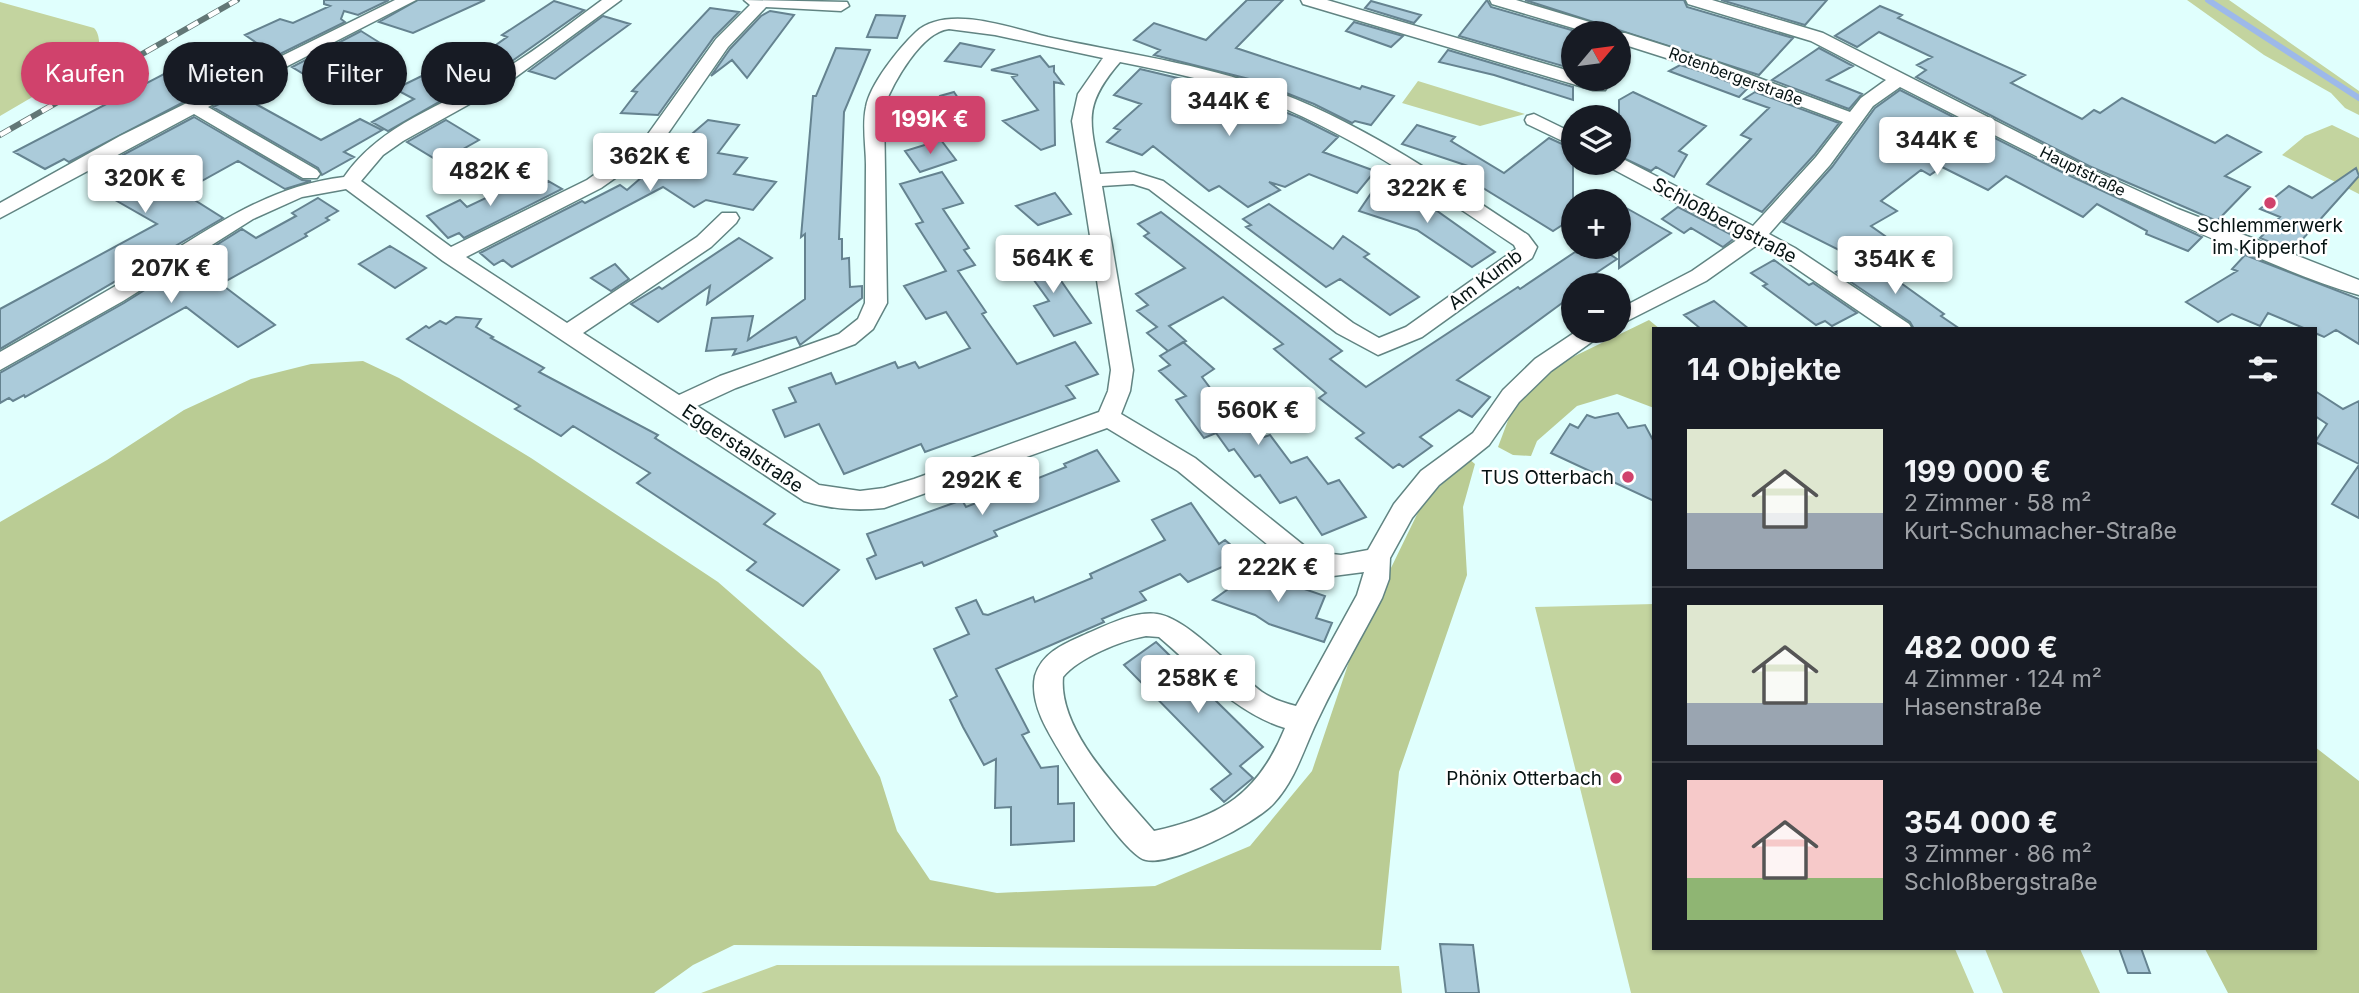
<!DOCTYPE html>
<html lang="de">
<meta charset="utf-8">
<style>
body{margin:0;font-family:Inter,sans-serif;background:#242831;color:#f1f3f6;height:100vh;display:flex;flex-direction:column;font-size:26px;white-space:nowrap}
*{box-sizing:border-box;margin:0}
p{font-size:23px;color:#9ea1a6}
.icon{flex:none;width:38px;height:38px;fill:none;stroke:currentColor;stroke-width:2;stroke-linecap:round;stroke-linejoin:round}
.map{position:relative;flex:1;overflow:hidden}
.panel{position:absolute;left:1652px;top:327px;width:665px;height:623px;display:flex;flex-direction:column;background:#171b24;border-radius:0px;box-shadow:0 2px 5px #0004}
.panel>*{flex:none}
.guide{position:absolute;left:21px;top:42px;width:665px;height:63px;display:flex;gap:14px}
.needle{width:46px;rotate:61deg}
.controls{position:absolute;left:1561px;top:21px;display:grid;gap:14px}
.controls a{display:grid;place-items:center;width:70px;height:70px;border-radius:50%;background:#171b24;box-shadow:0 2px 5px #0004;font-size:35px}
.price{position:absolute;translate:-50% -60px;padding:0 16px;border-radius:7px;background:#fff;color:#222;font-size:23px;line-height:46px;filter:drop-shadow(0 2px 4px #0008)}
.price::after{content:'';position:absolute;left:50%;top:42px;width:21px;height:16px;margin-left:-10px;background:inherit;clip-path:polygon(0 0,100% 0,50% 100%)}
.price.on{background:#d0426c;color:#fff}
ul{padding:0;list-style:none}
li{display:flex;align-items:center;gap:21px;height:175px;padding:0 35px}
li+li{border-top:2px solid #363941}
li span{display:grid;place-items:center;flex:none;width:196px;height:140px;border-radius:0px;color:#555}
li>.icon{margin-inline-start:auto}
span .icon{width:84px;height:84px;fill:#fffc;stroke-width:1}
li b{font-size:30px}
h2{display:flex;justify-content:space-between;align-items:center;height:84px;padding:0 35px;font-size:30px}
.chip{padding:0 24px;border-radius:32px;background:#171b24;box-shadow:0 2px 5px #0004;font-size:24px;line-height:63px}
.chip.on{background:#d0426c;color:#fff}
.map>svg:first-child{display:block}
</style>
<div class="map">
<svg width="2359" height="993" viewBox="0 0 2359 993">
<rect width="100%" height="100%" fill="#e0fffd"/>
<path fill="#c3d49f" d="M2187 0H2229L2359 91V115L2345 108 2331 93 2264 55Z
M0 2 94 28C101 35 99 48 99 58L0 116Z
M1418 81 1525 114 1480 126 1402 103Z
M2332 125 2359 138V194L2282 155 2305 136Z
M1654 604V948L1955 949 1974 993H1631L1535 607Z
M1985 949H2080L2100 993H2003Z
M777 965 1399 966 1402 993H701Z"/>
<path fill="#bacc94" d="M1649 320 1660 329H1654V408L1617 394 1577 406 1537 441 1531 456 1513 455 1498 447 1513 407 1548 369Z
M363 361 399 378 531 458 718 582 820 671 880 777 897 831 930 880 997 893 1155 886 1250 846 1312 771 1357 638 1423 502 1469 459 1475 464 1463 507 1467 575 1399 772 1381 950 734 945 693 965 654 993H0V522L107 460 184 410 251 379 311 364Z
M2315 747 2359 781V993H2228L2205 949 2315 948Z"/>
<g fill="none" stroke-linecap="round" stroke-linejoin="round">
<path stroke="#9db9ea" stroke-width="6" d="M2208 0 2359 98"/>
</g>
<path fill="#abcbda" stroke="#658390" stroke-width="2" d="M324 0H389L358 15 344 11 341 19 345 22 276 56 245 35 280 19 293 23 330 6 324 4Z
M418 0H485L413 33 379 22Z
M1247 0H1283L1236 48 1360 89 1362 86 1394 96 1371 125 1355 121 1352 123 1314 104 1253 80 1154 55 1160 50 1134 40 1154 23 1206 40Z
M1487 0 1491 7 1582 33H1573V69L1459 36Z
M1525 0H1684L1687 7 1793 38 1759 75Z
M1721 0H1827L1805 25Z
M554 1 584 10 508 64 482 55 507 37 502 35Z
M1371 1 1421 15 1414 23 1365 8Z
M1880 6 1902 15 1898 18 2025 75 2011 83 2082 119 2094 110 2100 113 2122 98 2215 143 2227 135 2261 152 2225 176 2250 187 2217 221 2089 166 1916 77 1926 70 1917 65 1932 57 1879 32 1857 47 1835 36Z
M710 8 739 12 714 37 658 115 621 113 637 92 632 91Z
M770 11 794 15 747 78 732 60 711 76 730 49 761 16Z
M876 15 905 16 897 38 867 37Z
M603 16 630 24 555 79 529 71Z
M1354 22 1403 36 1391 47 1346 31Z
M361 31 385 46 336 69 329 65 307 76 292 67Z
M960 43 994 50 981 67 945 61Z
M836 48 870 50 844 112 839 239H842V259L849 258 850 287 862 286V298L800 345 796 337 733 355 736 349 706 351 712 318 753 316 748 340 805 299V234L801 237 813 96H816Z
M1819 48 1853 66 1827 80 1862 94 1849 109 1772 80Z
M1448 50 1573 87V100L1494 75 1439 62Z
M1040 56 1049 67 1054 66V72L1063 84 1054 82 1055 145 1041 150 1003 121 1038 110 1012 77 1018 75 991 70Z
M187 62 226 80 69 162 64 159 45 169 14 152Z
M1680 65 1703 72 1747 89 1739 97 1669 71Z
M1140 69 1232 91 1300 118 1338 137 1323 152 1375 171 1357 193 1309 174 1285 187 1269 182 1280 190 1248 207 1219 186 1209 191 1153 146 1142 155 1107 142 1120 130 1114 128 1141 104 1114 95Z
M430 72 446 81 455 76 444 99 388 131 372 122 414 99 395 89Z
M247 90 263 98 254 103 321 140 360 119 382 130 344 152 354 157 322 175 318 168 213 107Z
M1900 90 2064 173 2202 237 2188 251 2146 234 2147 231 2097 204 2083 217 2006 176 1988 190 1942 167 1930 175 1921 170 1881 201 1897 211 1871 226 1895 243 1859 260 1783 222 1832 167 1875 108Z
M954 92 968 113 913 128 940 96Z
M1633 92 1706 126 1679 151 1687 155 1674 177 1656 167 1651 171 1619 156V100Z
M1755 92 1839 123 1814 155 1762 212 1707 184 1751 139 1741 135 1769 108 1744 99Z
M194 117 302 180 311 181 285 189 238 161 182 192 223 218 0 349V309L157 224 110 197 119 192 89 173Z
M446 120 479 140 440 162 407 142Z
M708 120 739 125 718 153 747 158 734 174 776 182 753 210 706 200 694 207 663 187 512 267 503 260 494 265 480 253 582 201 585 203 620 185 627 190Z
M1417 125 1455 137 1451 141 1504 173 1549 138 1573 149V218L1553 231 1457 172 1468 166 1402 144Z
M941 140 956 160 920 172 905 151Z
M2356 168 2359 176 2292 251 2260 238 2280 217 2260 209 2289 186 2312 198Z
M942 172 963 203 943 209 969 248 964 250 975 265 958 271 986 312 982 314 1017 364 1075 342 1098 374 1066 386 1075 398 925 452 921 444 844 474 819 424 785 437 773 410 796 402 789 388 831 373 836 384 895 362 898 368 915 362 919 368 970 348 946 312 926 319 904 286 946 271 916 224 923 222 900 184Z
M532 176 541 185 548 181 562 189 464 238 459 233 448 238 427 216 460 200 467 207Z
M1374 189 1430 206 1495 252 1472 267 1417 230 1359 211Z
M1055 193 1071 214 1038 225 1016 206Z
M318 198 338 211 326 218 329 220 305 234 307 236 221 284 275 325 238 347 186 307 25 397 24 395 13 401 9 398 0 403V373L124 303 242 229 256 238 296 216 292 213Z
M1269 204 1333 249 1343 236 1369 254 1364 257 1419 297 1390 315 1340 279 1326 287 1246 227 1251 225 1243 219Z
M1619 204 1671 233 1619 268Z
M1678 207 1736 237 1723 247 1691 228 1684 233 1662 219Z
M1161 212 1342 351 1330 359 1366 387 1518 287 1520 289 1575 252 1578 253 1580 247H1599L1617 259 1578 285H1573V295L1457 380 1490 397 1472 417 1459 410 1420 437 1432 446 1403 467 1399 464 1393 468 1356 438 1364 433 1319 398 1326 393 1274 349 1283 344 1223 297 1169 326 1186 341 1168 351 1147 333 1157 327 1137 311 1148 305 1136 294 1185 268 1144 236 1149 233 1138 224Z
M739 238 772 258 707 304 710 286 658 322 631 304 659 287 662 289Z
M390 246 426 268 395 288 359 264Z
M1037 246 1073 298 1091 323 1054 336 1034 306 1049 301 1015 254Z
M2245 255 2359 299V344L2336 330 2324 337 2315 333V329H2306L2268 313 2260 326 2232 314 2218 322 2186 302 2237 271 2232 269Z
M1866 258 1944 314 1941 316 1960 329H1914L1910 322 1836 272Z
M1774 260 1809 285 1813 283 1857 313 1832 326 1825 321 1816 325 1763 286 1767 284 1751 273Z
M615 264 629 279 611 291 591 278Z
M1714 301 1749 329H1701L1684 315Z
M456 317 481 319 476 327 493 337 491 338 544 368 539 372 658 435 655 438 775 514 764 524 839 570 803 606 747 570 756 562 637 483 650 473 573 426 561 436 515 409 520 406 407 339 426 326 429 328 440 321 446 324Z
M1183 342 1214 369 1202 377 1243 432 1256 427 1264 437 1270 435 1291 463 1307 457 1328 484 1339 480 1366 517 1322 535 1296 497 1280 503 1260 475 1255 477 1234 449 1229 451 1216 433 1204 438 1176 400 1186 396 1159 371 1170 365 1160 356Z
M2315 391 2343 409 2359 401V464L2315 442 2327 424 2315 416Z
M1618 413 1628 428 1645 425 1654 442V501L1551 453 1570 424 1578 428 1587 415 1595 418Z
M1097 450 1119 481 994 531 997 536 924 566 922 562 876 579 867 559 876 555 867 534 962 500 966 507 1066 467 1064 464Z
M2359 465V518L2332 504Z
M1191 503 1219 544 1225 540 1245 557 1188 582 1180 574 1140 592 1146 600 1102 619 1104 622 996 669 1029 732 1022 735 1041 768 1058 766V804L1074 803V841L1011 845V807L995 808 996 759 984 765 963 727 950 700 957 696 934 649 969 634 956 608 976 600 983 614 988 615 1033 597 1035 602 1092 578 1090 574 1165 540 1152 520Z
M1259 567 1284 582 1325 596 1316 618 1332 623 1324 642 1269 624 1255 615 1213 600Z
M1156 642 1263 747 1240 766 1253 778 1224 802 1211 789 1231 774 1124 665Z
M1440 944 1473 945 1479 993H1446Z
M2119 948H2141L2150 973H2128Z"/>
<g fill="none" stroke-linecap="round" stroke-linejoin="round">
<g stroke="#618482" stroke-width="3">
<path id="minor" d="M395 0H416L208 107 317 170 320 174 317 178H303L194 114 0 218V203L120 136Z
M602 0H621L509 82 403 141 383 155 361 181 451 247 587 180 631 149 648 134 716 39 750 5 744 0 847 2 849 6 841 11 766 7 728 47 662 142 645 157 601 188 466 257 567 323 697 237 722 213H736L739 218 736 223 711 247 583 333 679 395 720 376 839 334 858 319 865 303C865 257 866 211 866 165 866 147 862 125 866 107 870 84 899 48 916 32 947 4 1011 28 1048 37 1126 54 1206 64 1280 93 1369 127 1449 183 1528 235L1537 247 1532 258 1422 337 1378 355 1337 333 1149 189 1133 184 1102 186 1133 370 1130 391 1121 414 1195 458 1312 552 1341 555 1368 550 1394 504 1421 471 1473 433 1503 390 1535 359 1577 331H1603L1600 336 1551 371 1519 402 1489 445 1439 485 1412 518 1390 558 1389 579 1382 598C1362 637 1339 675 1320 715 1305 744 1297 778 1274 803 1255 824 1173 866 1146 860 1123 856 1051 742 1041 717 1036 705 1032 690 1035 676 1042 652 1066 643 1086 634 1108 625 1133 611 1157 614 1188 618 1235 672 1262 692 1272 699 1284 703 1296 706L1357 595 1364 572 1333 576 1295 567 1178 471 1107 428 884 508C858 511 830 509 804 501L443 261 346 189 302 197 253 219 123 301 0 370V352C49 324 99 296 148 267 211 228 268 186 344 177 380 124 445 105 497 74 534 52 568 25 602 0ZM949 29 995 35 1103 58 1078 94 1072 121 1111 370 1108 391 1099 412 914 479 884 488 860 491 819 485 697 406 736 388 855 344 873 329 887 303 884 107C893 83 921 32 949 29ZM1120 62C1170 72 1221 82 1269 102 1357 137 1435 192 1514 245L1516 249 1406 327 1379 338 1353 323 1163 181 1134 172 1100 174C1090 121 1082 106 1120 62ZM1146 636 1159 637C1198 670 1235 713 1285 728 1258 794 1222 816 1154 831 1121 792 1058 731 1063 677 1078 658 1122 640 1146 636Z
M1301 0H1327L1573 72V79C1585 79 1600 76 1608 86L1605 90H1593L1303 4Z
M1490 0H1516L1613 29 1615 33H1625L1716 62 1850 112 1861 98 1886 80 1811 41 1688 4 1686 0H1712L1823 33 2088 168 2178 209 2359 280V295C2317 283 2276 265 2235 248 2120 200 2010 143 1900 87L1873 106 1830 165 1769 234 1795 248 1909 324 1912 329H1885L1781 258 1757 245 1706 281 1619 325V309L1692 271 1741 237 1609 167 1607 163H1619V158L1623 159 1753 226 1816 157 1843 122 1704 70 1619 43V33H1590L1492 4Z
M1534 114 1573 133V146L1527 124 1525 120 1527 116Z"/>
</g>
<use href="#minor" fill="#fff" fill-rule="evenodd"/>
<g stroke="#627776" stroke-width="6">
<path id="rail" d="M0 135 237 0"/>
</g>
<use href="#rail" stroke="#fff" stroke-width="4.5" stroke-dasharray="12" stroke-linecap="butt"/>
</g>
<g fill="#d0426c" stroke="#fff" stroke-width="2.5">
<circle cx="2270" cy="203" r="7"/>
<circle cx="1628" cy="477" r="7"/>
<circle cx="1616" cy="778" r="7"/>
</g>
<g text-anchor="middle" stroke-width="5" stroke-linejoin="round" paint-order="stroke">
<g font-size="16" fill="#061313" stroke="#fff">
<text transform="translate(1736 76) rotate(20)" y="6">Rotenbergerstraße</text>
<text transform="translate(2083 171) rotate(26)" y="6">Hauptstraße</text>
</g>
<g font-size="19" fill="#061313" stroke="#fff">
<text transform="translate(1725 220) rotate(28)" y="7">Schloßbergstraße</text>
<text transform="translate(1485 279) rotate(-37)" y="7">Am Kumb</text>
<text transform="translate(743 448) rotate(34)" y="7">Eggerstalstraße</text>
</g>
<g font-size="19" fill="#061313" stroke="#fff" text-anchor="end">
<text x="2270" y="232" text-anchor="middle">Schlemmerwerk<tspan x="2270" dy="22">im Kipperhof</tspan></text>
<text x="1614" y="484">TUS Otterbach</text>
<text x="1602" y="785">Phönix Otterbach</text>
</g>
</g>
</svg>
<div class="controls">
<a><svg class="needle" viewBox="-14 -14 28 28"><path d="M0-13l5 13h-10z" fill="#e53935"/><path d="M0 13l5-13h-10z" fill="#9ea1a6"/></svg></a>
<a><svg class="icon" aria-label="layers" viewBox="0 0 24 24"><path d="M12 4l9 5-9 5-9-5zM3 14l9 5 9-5"/></svg></a>
<a>+</a>
<a>−</a>
</div>
<b class="price" style="left:1229px;top:138px">344K €</b>
<b class="price on" style="left:930px;top:156px">199K €</b>
<b class="price" style="left:1937px;top:177px">344K €</b>
<b class="price" style="left:650px;top:193px">362K €</b>
<b class="price" style="left:490px;top:208px">482K €</b>
<b class="price" style="left:145px;top:215px">320K €</b>
<b class="price" style="left:1427px;top:225px">322K €</b>
<b class="price" style="left:1053px;top:295px">564K €</b>
<b class="price" style="left:1895px;top:296px">354K €</b>
<b class="price" style="left:171px;top:305px">207K €</b>
<b class="price" style="left:1258px;top:447px">560K €</b>
<b class="price" style="left:982px;top:517px">292K €</b>
<b class="price" style="left:1278px;top:604px">222K €</b>
<b class="price" style="left:1198px;top:715px">258K €</b>
<div class="guide">
<a class="chip on">Kaufen</a>
<a class="chip">Mieten</a>
<a class="chip">Filter</a>
<a class="chip">Neu</a>
</div>
<section class="panel">
<h2>14 Objekte<svg class="icon" aria-label="filters" viewBox="0 0 24 24"><path d="M4 7h16M4 17h16"/><circle cx="9" cy="7" r="2"/><circle cx="15" cy="17" r="2"/></svg></h2>
<ul>
<li><span style="background:linear-gradient(#dfe7d0 60%,#9aa5b1 0)"><svg class="icon" aria-label="home" viewBox="0 0 24 24"><path d="M3 11l9-7 9 7M6 9v11h12V9"/></svg></span><div><b>199 000 €</b><p>2 Zimmer · 58 m²</p><p>Kurt-Schumacher-Straße</p></div></li>
<li><span style="background:linear-gradient(#dfe7d0 70%,#9aa5b1 0)"><svg class="icon" aria-label="home" viewBox="0 0 24 24"><path d="M3 11l9-7 9 7M6 9v11h12V9"/></svg></span><div><b>482 000 €</b><p>4 Zimmer · 124 m²</p><p>Hasenstraße</p></div></li>
<li><span style="background:linear-gradient(#f6c9c9 70%,#8fb573 0)"><svg class="icon" aria-label="home" viewBox="0 0 24 24"><path d="M3 11l9-7 9 7M6 9v11h12V9"/></svg></span><div><b>354 000 €</b><p>3 Zimmer · 86 m²</p><p>Schloßbergstraße</p></div></li>
</ul>
</section>
</div>
